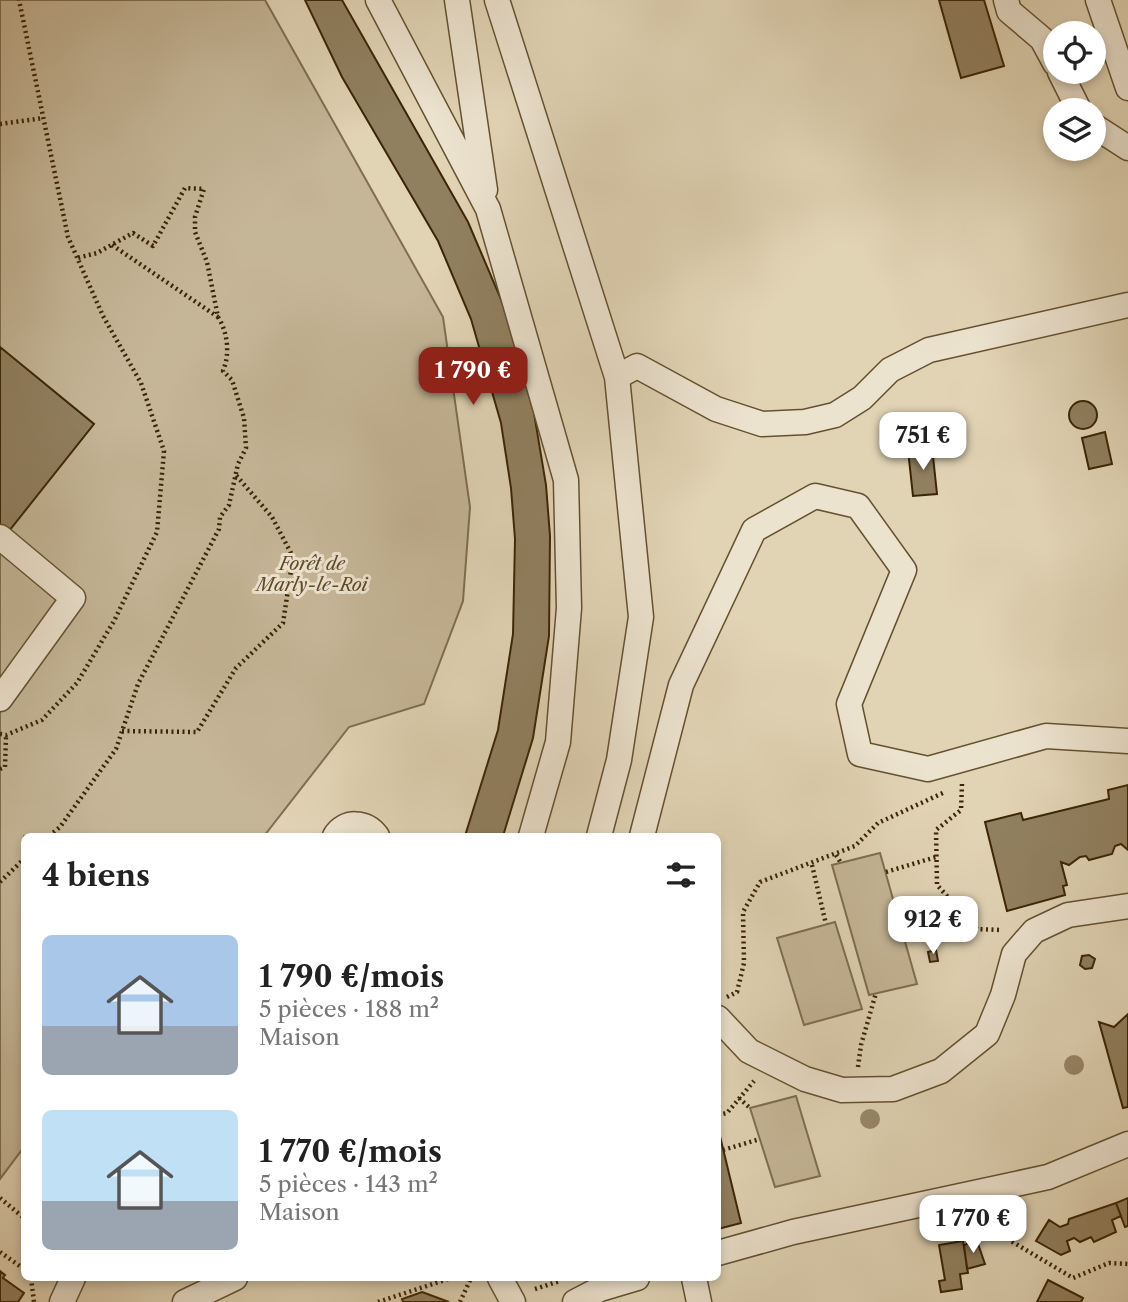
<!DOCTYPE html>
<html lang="fr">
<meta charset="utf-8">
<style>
body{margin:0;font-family:"Libre Caslon Text",serif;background:#f6f6f6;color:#222;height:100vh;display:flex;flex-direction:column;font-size:26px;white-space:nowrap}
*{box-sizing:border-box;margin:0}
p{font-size:23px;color:#767676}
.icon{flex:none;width:38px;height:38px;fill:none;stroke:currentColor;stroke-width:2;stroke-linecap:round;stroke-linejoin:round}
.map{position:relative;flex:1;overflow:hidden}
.sheet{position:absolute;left:21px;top:833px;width:700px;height:448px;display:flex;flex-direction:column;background:#fff;border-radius:10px;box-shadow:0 4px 10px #0003}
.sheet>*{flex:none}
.buttons{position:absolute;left:1043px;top:21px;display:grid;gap:14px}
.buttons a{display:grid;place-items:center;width:63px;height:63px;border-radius:50%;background:#fff;box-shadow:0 4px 10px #0003;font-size:35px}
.price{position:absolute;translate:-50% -60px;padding:0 16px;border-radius:14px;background:#fff;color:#222;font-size:23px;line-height:46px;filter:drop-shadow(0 2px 4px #0008)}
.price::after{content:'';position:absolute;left:50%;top:42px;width:21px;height:16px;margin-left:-10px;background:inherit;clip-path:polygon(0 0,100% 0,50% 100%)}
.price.current{background:#8f2418;color:#fff}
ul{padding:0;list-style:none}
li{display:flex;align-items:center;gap:21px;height:175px;padding:0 21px}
li span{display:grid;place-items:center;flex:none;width:196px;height:140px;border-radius:10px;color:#555}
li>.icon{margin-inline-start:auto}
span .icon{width:84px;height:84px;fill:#fffc;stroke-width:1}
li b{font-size:30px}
h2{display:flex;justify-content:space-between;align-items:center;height:84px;padding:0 21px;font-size:30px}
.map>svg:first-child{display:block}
</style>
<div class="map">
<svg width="1128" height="1302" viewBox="0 0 1128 1302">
<rect width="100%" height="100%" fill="#e1d4b5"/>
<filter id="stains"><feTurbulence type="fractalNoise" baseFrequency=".00286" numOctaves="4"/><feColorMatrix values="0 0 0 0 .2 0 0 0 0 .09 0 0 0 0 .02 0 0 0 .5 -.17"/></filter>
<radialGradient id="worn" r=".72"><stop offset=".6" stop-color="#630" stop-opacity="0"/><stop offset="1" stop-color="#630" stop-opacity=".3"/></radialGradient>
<path fill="#c5b697" stroke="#806e4e" stroke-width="2" d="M0 0H265L443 317 470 507 463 601 424 704 349 727 264 836H24V1147L0 1179Z
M880 853 917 984 869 995 832 865Z
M835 922 862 1009 804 1025 777 938Z
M796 1096 820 1176 775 1187 750 1108Z"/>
<path fill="#918060" stroke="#3b2504" stroke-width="2" d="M305 0H342L468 222 503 304 534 413 546 485 550 536 549 636 533 738 503 836H465L498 730 513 634 515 539 511 488 501 423 471 319 438 241 342 77Z
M939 0H984L1004 66 961 78Z
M0 347 94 424 9 531 0 524Z
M1069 415a14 14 0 1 1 28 0a14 14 0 1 1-28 0Z
M1105 432 1112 464 1089 469 1082 438Z
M932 447 937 494 913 496 908 450Z
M1128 785V850L1121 844 1115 846 1112 854 1089 860 1086 856 1080 857 1069 865 1061 862 1067 885 1063 886 1065 895 1007 911 985 822 1021 813 1023 820 1109 799 1108 790Z
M936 950 938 961 930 962 928 952Z
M1089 955 1095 959 1092 968 1085 969 1080 965 1082 956Z
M1128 1014V1107L1123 1108 1099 1022 1114 1027Z
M718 1128 741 1223 718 1229Z
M1128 1198V1226L1125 1227 1116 1203Z
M1116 1203 1121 1216 1112 1220 1116 1232 1094 1242 1091 1237 1080 1242 1074 1238 1067 1241 1070 1251 1061 1255 1036 1241 1049 1220 1060 1227 1068 1224 1069 1219Z
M966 1220a13 13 0 1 1 26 0a13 13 0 1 1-26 0Z
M963 1241 968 1273 960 1274 962 1289 941 1292 939 1281 945 1280 939 1245Z
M977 1241 985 1264 967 1269 964 1245Z
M0 1271 5 1275 3 1278 24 1293 18 1302H0Z
M1048 1280 1083 1298 1081 1302H1037Z
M422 1292 449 1302H403L402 1299Z"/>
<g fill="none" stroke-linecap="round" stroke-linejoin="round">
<g stroke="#645130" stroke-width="27">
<path id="minor" d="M378 0 488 209 566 480 569 608 558 742 531 836
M457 0 485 190
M497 0 617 377 641 617 619 760 599 836
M1006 0 1009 11 1042 39 1055 63
M1098 0 1128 88
M1060 72 1079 110
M1094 126 1128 148
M617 377 637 366 716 409 762 424 805 422 835 415 862 398 890 370 929 350 1128 305
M0 537 73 598 0 699
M335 836C345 820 366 821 377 836
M642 836 681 685 754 530 815 496 858 506 904 570 849 704 860 754 928 769 1046 736 1128 741
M718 1018 749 1051 805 1079 842 1090 893 1089 941 1071 987 1034 1003 995 1014 954 1034 931 1068 915 1128 906
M718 1253 793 1232 1048 1177 1128 1144
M500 1278 513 1302
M694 1278 699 1302
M62 1302 73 1278
M185 1302 235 1278
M575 1302 600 1289 637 1278"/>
</g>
<path stroke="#3b2504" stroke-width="4.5" stroke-dasharray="2 3.5" stroke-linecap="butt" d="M0 124 43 118
M112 245 218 317
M122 731 197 732 236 668 283 623 293 557 272 517 235 474
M0 734 6 735 42 720 77 683 114 621 157 532 164 451 141 383 103 316 68 237 19 0
M0 769 5 767 6 735
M962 784 961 810 936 830 937 885 977 929 1001 930
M49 836 60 827 116 749 138 684 219 529 220 517 229 505 238 464 246 448 244 418 232 380 223 371C230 354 228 333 218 317L207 262 195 232V217L204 189 185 188 153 246 133 233 97 253 77 258
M836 855 841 863
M812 865 826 924
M886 872 936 857
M0 882 24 859
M901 926 954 904
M727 997 737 992 744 963 743 912 760 882 855 846 878 823 945 792
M858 1067 861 1045 876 993
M739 1098 750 1108
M718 1115 727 1113 754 1081
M723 1150 760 1139
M0 1198 24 1218
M1000 1211 1011 1241 1073 1278 1109 1263 1128 1264
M0 1252 24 1269
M31 1278 34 1302
M535 1289 560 1281
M378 1302 451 1278
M460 1302 471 1278"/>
<use href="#minor" stroke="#ece3cf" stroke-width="24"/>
</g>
<g fill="#998868">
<circle cx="1074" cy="1065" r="10"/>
<circle cx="870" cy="1119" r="10"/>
</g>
<g text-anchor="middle" stroke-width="6" stroke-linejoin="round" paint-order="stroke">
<g font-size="18" font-style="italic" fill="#5e4929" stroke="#ece3cf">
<text x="312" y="570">Forêt de<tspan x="312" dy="21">Marly-le-Roi</tspan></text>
</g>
</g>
<rect width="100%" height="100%" filter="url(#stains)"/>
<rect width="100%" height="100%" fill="url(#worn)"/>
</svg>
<div class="buttons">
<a><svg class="icon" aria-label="locate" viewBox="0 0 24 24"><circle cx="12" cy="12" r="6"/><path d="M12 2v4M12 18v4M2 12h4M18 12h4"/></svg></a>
<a><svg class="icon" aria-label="layers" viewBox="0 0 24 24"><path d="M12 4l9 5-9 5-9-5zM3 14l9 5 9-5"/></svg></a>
</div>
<b class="price current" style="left:473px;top:407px">1 790 €</b>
<b class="price" style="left:923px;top:472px">751 €</b>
<b class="price" style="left:933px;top:956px">912 €</b>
<b class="price" style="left:973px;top:1255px">1 770 €</b>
<section class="sheet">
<h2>4 biens<svg class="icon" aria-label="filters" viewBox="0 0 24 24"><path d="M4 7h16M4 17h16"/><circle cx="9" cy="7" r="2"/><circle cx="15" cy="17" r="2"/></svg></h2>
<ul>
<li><span style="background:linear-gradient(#a9c7e8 65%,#9aa5b1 0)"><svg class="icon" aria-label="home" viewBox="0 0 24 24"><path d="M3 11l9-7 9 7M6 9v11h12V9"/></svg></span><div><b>1 790 €/mois</b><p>5 pièces · 188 m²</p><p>Maison</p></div></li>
<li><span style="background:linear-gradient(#bfe0f5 65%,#9aa5b1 0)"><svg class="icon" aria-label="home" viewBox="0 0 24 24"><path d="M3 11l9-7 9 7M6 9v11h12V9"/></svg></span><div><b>1 770 €/mois</b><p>5 pièces · 143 m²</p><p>Maison</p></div></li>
</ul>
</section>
</div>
